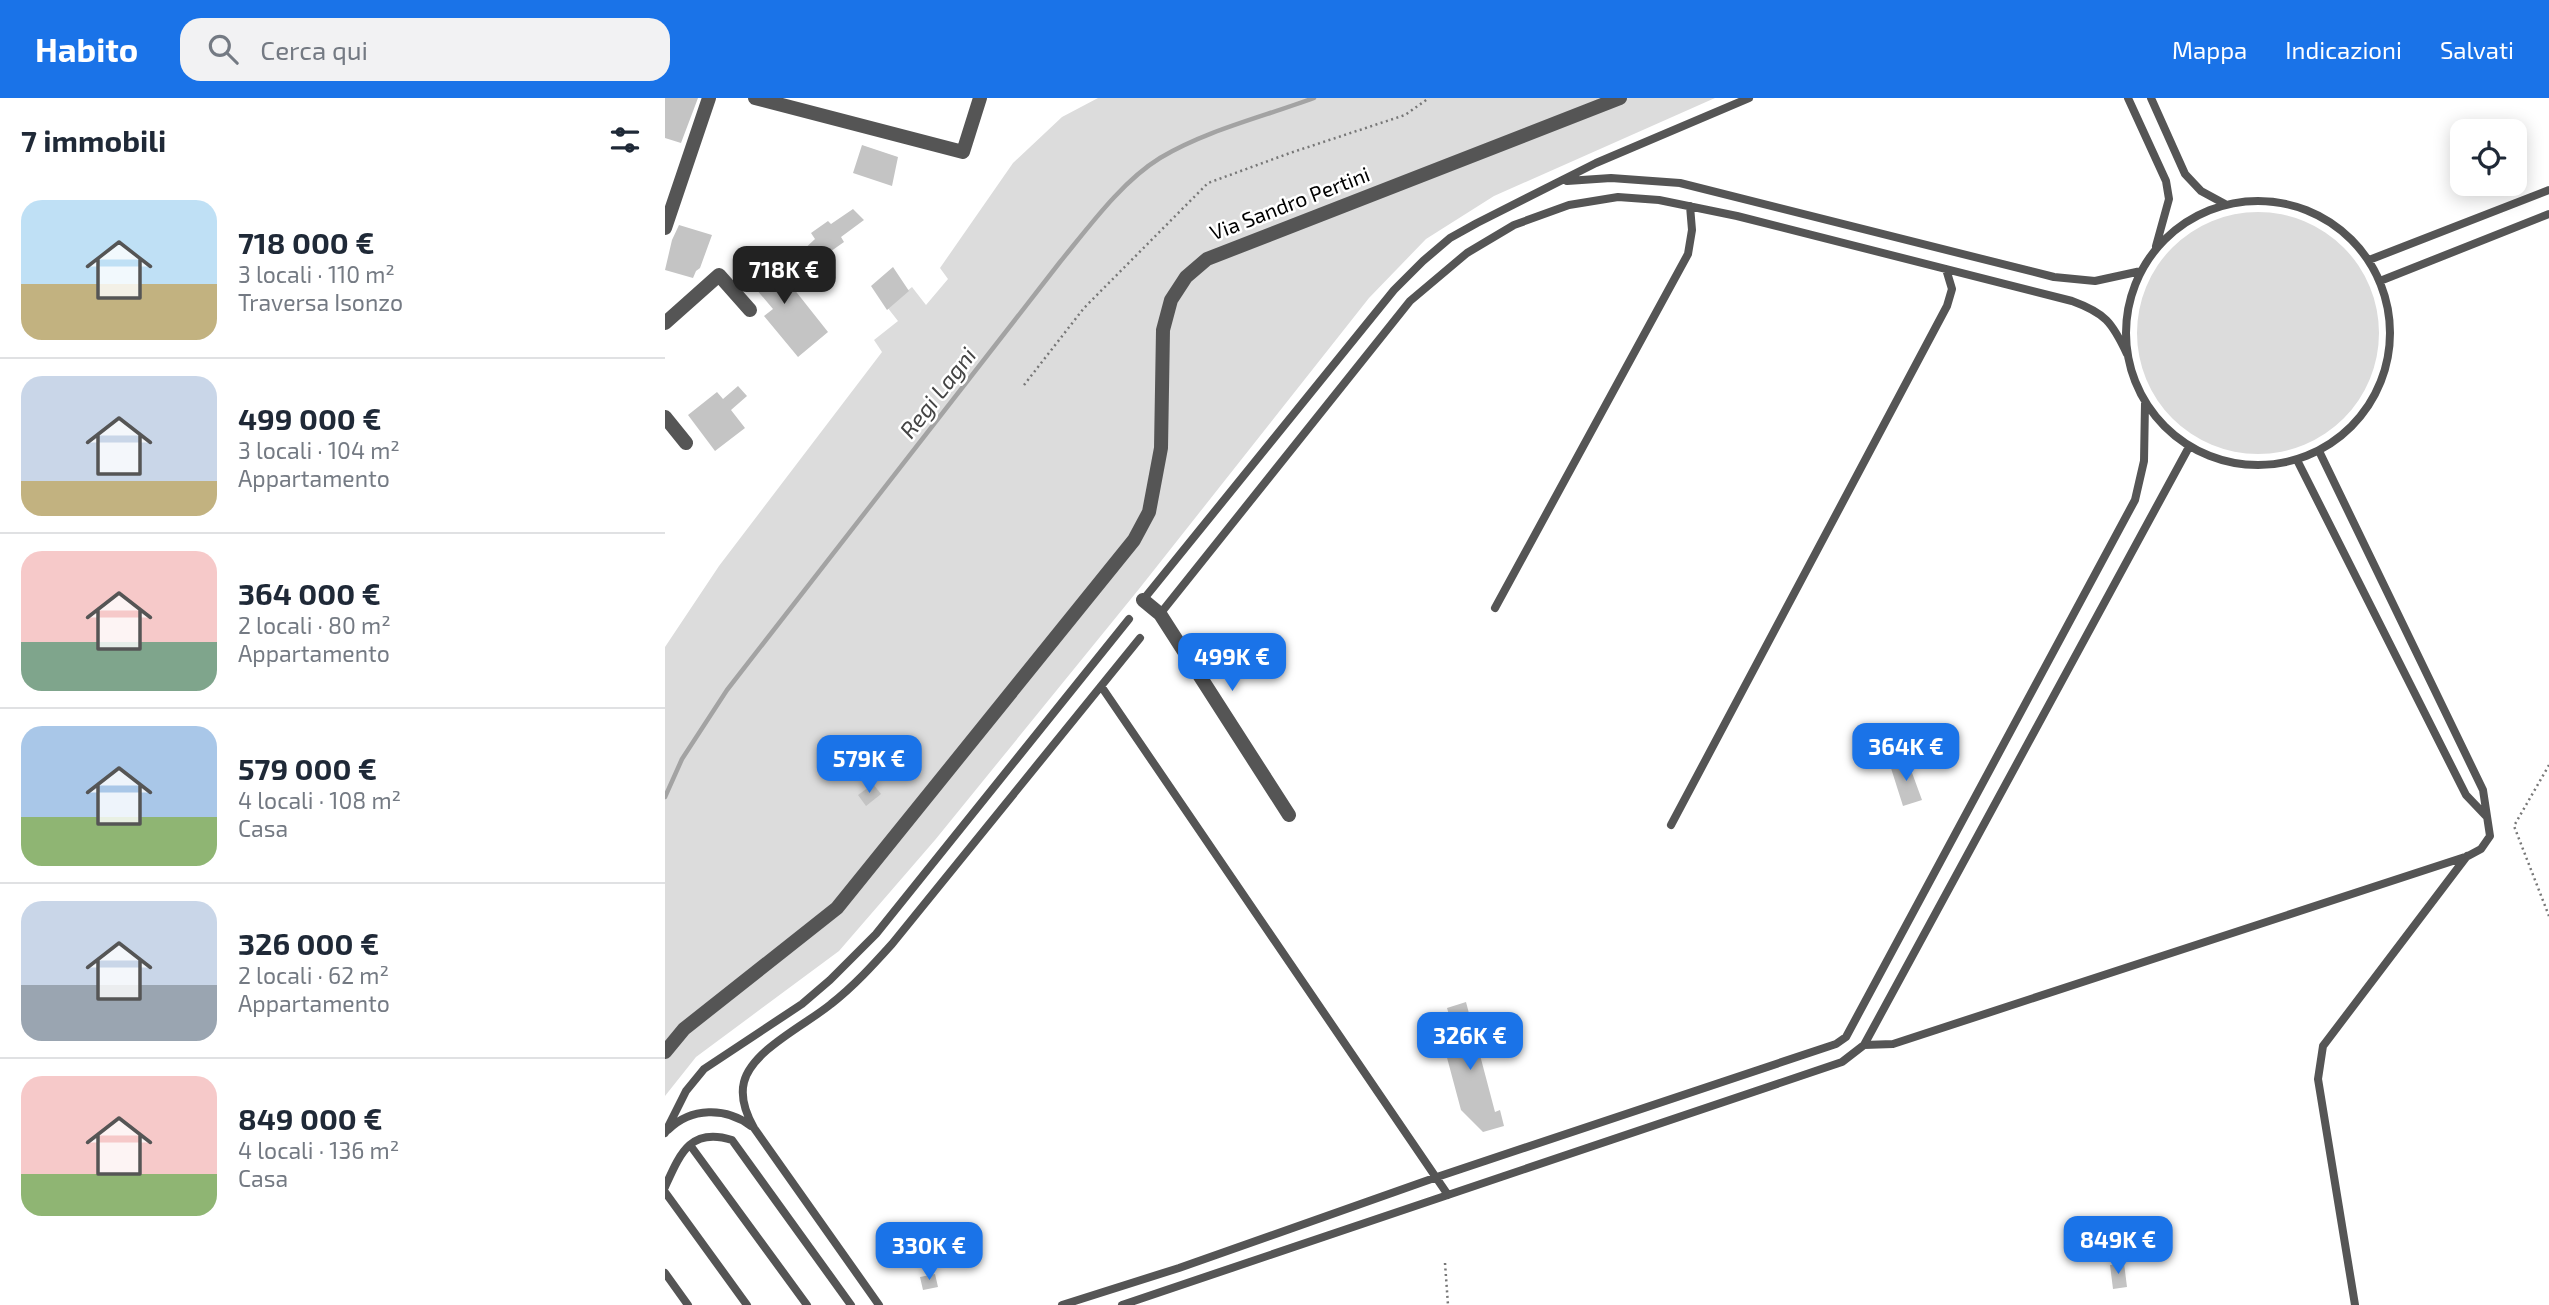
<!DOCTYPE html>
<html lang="it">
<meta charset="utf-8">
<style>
body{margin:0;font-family:"Exo 2",sans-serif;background:#f2f2f3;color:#1f2937;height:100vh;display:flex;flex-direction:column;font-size:26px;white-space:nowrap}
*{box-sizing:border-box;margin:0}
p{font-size:23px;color:#747a83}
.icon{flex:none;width:38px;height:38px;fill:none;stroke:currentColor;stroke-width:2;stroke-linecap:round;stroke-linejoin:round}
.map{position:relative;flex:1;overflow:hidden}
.drawer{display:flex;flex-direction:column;background:#fff;width:665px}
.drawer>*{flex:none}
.tools{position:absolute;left:1785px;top:21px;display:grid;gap:14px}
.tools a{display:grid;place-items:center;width:77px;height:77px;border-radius:14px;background:#fff;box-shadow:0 4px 18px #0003;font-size:35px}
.price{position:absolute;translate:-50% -60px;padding:0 16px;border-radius:14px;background:#1a73e8;color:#fff;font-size:23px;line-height:46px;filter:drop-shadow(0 2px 4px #0008)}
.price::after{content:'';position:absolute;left:50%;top:42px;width:21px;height:16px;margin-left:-10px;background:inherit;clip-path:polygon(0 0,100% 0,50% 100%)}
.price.selected{background:#222;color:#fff}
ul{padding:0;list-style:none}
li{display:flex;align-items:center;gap:21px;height:175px;padding:0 21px}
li+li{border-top:2px solid #e0e1e3}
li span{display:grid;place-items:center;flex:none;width:196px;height:140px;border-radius:21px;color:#555}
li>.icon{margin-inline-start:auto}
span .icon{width:84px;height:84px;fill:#fffc;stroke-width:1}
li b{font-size:30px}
h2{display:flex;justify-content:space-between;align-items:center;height:84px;padding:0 21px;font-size:30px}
header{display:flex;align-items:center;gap:42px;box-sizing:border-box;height:98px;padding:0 35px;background:#1a73e8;color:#fff}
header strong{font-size:33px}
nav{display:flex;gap:38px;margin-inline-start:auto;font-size:24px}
.search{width:490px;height:63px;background:#f2f2f3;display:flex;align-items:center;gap:18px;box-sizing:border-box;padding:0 24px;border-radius:21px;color:#747a83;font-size:26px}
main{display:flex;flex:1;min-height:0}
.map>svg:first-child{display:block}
</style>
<header>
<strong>Habito</strong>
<div class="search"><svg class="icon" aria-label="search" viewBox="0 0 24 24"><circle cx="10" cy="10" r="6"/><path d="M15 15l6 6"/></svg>Cerca qui</div>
<nav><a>Mappa</a><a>Indicazioni</a><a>Salvati</a></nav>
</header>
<main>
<section class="drawer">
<h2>7 immobili<svg class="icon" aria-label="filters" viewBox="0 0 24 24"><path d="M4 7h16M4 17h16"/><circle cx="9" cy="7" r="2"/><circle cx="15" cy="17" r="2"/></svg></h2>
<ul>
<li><span style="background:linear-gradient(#bfe0f5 60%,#c2b280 0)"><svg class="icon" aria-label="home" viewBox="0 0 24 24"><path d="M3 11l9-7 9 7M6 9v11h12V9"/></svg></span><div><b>718 000 €</b><p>3 locali · 110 m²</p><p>Traversa Isonzo</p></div></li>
<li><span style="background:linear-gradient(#c9d6e8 75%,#c2b280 0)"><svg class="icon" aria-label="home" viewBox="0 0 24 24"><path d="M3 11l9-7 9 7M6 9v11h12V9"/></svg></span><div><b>499 000 €</b><p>3 locali · 104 m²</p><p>Appartamento</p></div></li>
<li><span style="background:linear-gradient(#f6c9c9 65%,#7fa58c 0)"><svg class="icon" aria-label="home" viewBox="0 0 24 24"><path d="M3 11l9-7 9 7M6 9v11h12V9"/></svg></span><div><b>364 000 €</b><p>2 locali · 80 m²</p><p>Appartamento</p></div></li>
<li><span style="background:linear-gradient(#a9c7e8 65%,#8fb573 0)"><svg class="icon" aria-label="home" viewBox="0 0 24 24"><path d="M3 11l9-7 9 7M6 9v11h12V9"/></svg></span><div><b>579 000 €</b><p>4 locali · 108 m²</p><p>Casa</p></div></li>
<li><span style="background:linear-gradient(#c9d6e8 60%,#9aa5b1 0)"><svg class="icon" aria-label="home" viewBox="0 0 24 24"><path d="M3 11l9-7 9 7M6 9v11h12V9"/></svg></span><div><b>326 000 €</b><p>2 locali · 62 m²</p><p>Appartamento</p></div></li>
<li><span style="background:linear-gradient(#f6c9c9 70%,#8fb573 0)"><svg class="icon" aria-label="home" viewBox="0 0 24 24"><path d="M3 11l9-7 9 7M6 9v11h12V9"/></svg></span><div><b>849 000 €</b><p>4 locali · 136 m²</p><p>Casa</p></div></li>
</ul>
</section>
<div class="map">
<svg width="1884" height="1207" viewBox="0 0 1884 1207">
<rect width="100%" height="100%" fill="#fff"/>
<path fill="#dcdcdc" d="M433 0H1050L829 98 761 141 704 200 474 491 270 742 174 853 31 959 0 998V549L54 468 217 254 209 242 233 223 222 209 247 189 261 207 283 181 275 170 348 65 397 19Z
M1472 235a121 121 0 1 1 242 0a121 121 0 1 1-242 0Z"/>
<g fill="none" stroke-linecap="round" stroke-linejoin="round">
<path stroke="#a3a3a3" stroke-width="4.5" d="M0 699 17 661 62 592 395 164C423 130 456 84 495 60 542 32 598 19 649 0"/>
</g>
<path fill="#c4c4c4" d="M0 0H33L16 45 0 40Z
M197 47 233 59 227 88 188 75Z
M188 111 199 122 176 139 179 144 162 156 160 154 142 168 134 156 150 141 146 135 163 123 166 126Z
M14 127 47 137 35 170 31 173 28 180 0 172 7 142Z
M102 157 163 234 133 259 99 218 108 211 85 184 83 186 73 172 88 159 93 164Z
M228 169 244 193 222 212 206 188Z
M73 288 82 298 66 312 80 330 50 353 23 317 52 294 58 301Z
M1242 661 1257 702 1238 708 1225 667Z
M208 686 216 696 201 708 193 697Z
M801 904 830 1014 835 1012 839 1028 818 1034 796 1012 777 941 790 937 782 910Z
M1459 1165 1462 1189 1448 1191 1445 1167Z
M270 1176 273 1189 258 1192 255 1179Z"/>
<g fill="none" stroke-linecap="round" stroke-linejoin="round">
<path stroke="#777" stroke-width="2.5" stroke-dasharray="2 3.5" stroke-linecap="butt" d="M359 287 419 210 543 85 625 55 740 17 764 0
M1884 667 1849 728 1884 818
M780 1165 783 1207"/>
<path stroke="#555" stroke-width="8" d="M1463 0 1501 83 1504 101 1491 148
M1486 0 1520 76 1536 93 1560 106
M902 83 946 80 1015 85 1389 179 1430 183 1476 173
M1461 235a132 132 0 1 1 264 0a132 132 0 1 1-264 0Z
M1704 162 1884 92
M1715 183 1884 116
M1632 362 1801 697 1821 718
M478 502 729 192 758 163 785 140 812 125 931 65 1084 0
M830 510 1023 156 1027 132 1025 108
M495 516 745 203 802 155 849 127 904 107 953 99 994 102 1072 118 1407 203C1440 215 1447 224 1462 256
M436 588 783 1097
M1006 727 1282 208 1287 191 1281 171
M1199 947 1228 946 1803 758 1816 751 1825 738 1818 692 1654 353
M3 1032C26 1009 61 1009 86 1028
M0 1035 21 993 39 971 137 906 165 882 211 836 464 521
M25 1047 142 1207
M0 1089C15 1056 25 1029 67 1042L186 1207
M0 1094 82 1207
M0 1175 23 1207
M214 1207 89 1030C81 1016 75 1000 79 984 87 952 142 926 166 906 189 888 208 867 227 846L475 540
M397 1207 514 1170 772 1079 1171 946 1181 939 1470 402 1479 363 1480 305
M457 1207 1177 964 1199 947 1524 349
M1690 1207 1653 981 1658 948 1802 758"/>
<path stroke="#555" stroke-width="14" d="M90 0 298 54 315 0
M0 130 44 0
M0 225 54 177 85 212
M0 319 21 345
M478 502 495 516 624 717
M0 954 19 931 172 810 469 442 484 414 496 350 498 232 506 202 521 179 542 161 955 0"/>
</g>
<g text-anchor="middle" stroke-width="5" stroke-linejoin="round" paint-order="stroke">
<g font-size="21" fill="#000" stroke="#fff">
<text transform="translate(625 106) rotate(-21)" y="7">Via Sandro Pertini</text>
</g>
<g font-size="23" font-style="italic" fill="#444" stroke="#fff">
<text transform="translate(273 295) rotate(-52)" y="8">Regi Lagni</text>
</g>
</g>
</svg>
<div class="tools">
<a><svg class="icon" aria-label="locate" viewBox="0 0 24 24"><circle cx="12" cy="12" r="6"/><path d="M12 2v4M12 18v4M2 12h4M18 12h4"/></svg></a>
</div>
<b class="price selected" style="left:119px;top:208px">718K €</b>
<b class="price" style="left:567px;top:595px">499K €</b>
<b class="price" style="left:1241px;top:685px">364K €</b>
<b class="price" style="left:204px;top:697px">579K €</b>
<b class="price" style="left:805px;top:974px">326K €</b>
<b class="price" style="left:1453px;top:1178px">849K €</b>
<b class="price" style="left:264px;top:1184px">330K €</b>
</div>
</main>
